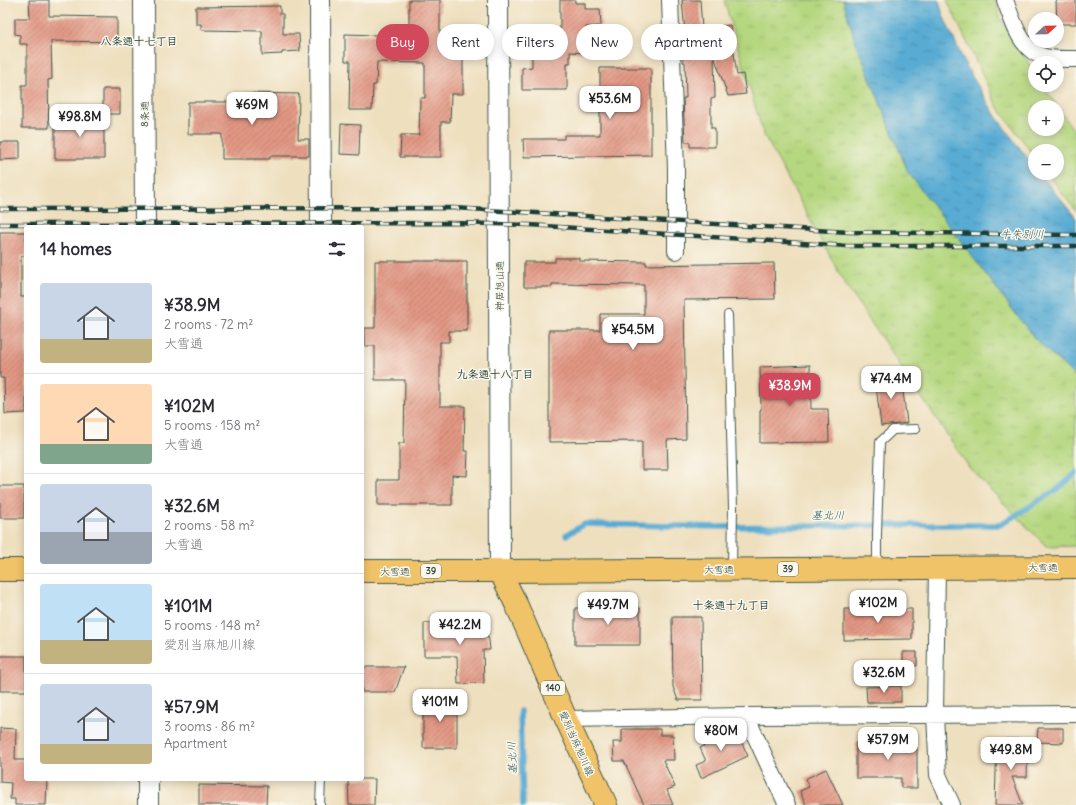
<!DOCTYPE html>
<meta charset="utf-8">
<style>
body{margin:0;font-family:Delius,"Klee One",sans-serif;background:#f2f2f3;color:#2b2b33;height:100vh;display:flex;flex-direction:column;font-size:15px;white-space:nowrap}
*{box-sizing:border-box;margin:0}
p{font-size:13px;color:#7c7c81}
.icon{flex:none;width:22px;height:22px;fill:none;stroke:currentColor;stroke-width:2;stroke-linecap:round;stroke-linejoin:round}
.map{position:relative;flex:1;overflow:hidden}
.drawer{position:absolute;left:24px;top:225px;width:340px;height:556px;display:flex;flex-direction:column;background:#fff;border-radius:4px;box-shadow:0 2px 10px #0003}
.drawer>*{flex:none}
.top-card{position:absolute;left:376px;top:24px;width:380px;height:36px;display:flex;gap:8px}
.needle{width:26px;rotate:68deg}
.tools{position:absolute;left:1028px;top:12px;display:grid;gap:8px}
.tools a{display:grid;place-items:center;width:36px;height:36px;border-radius:50%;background:#fff;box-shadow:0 2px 10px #0003;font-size:20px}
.price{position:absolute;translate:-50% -34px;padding:0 9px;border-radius:8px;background:#fff;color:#222;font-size:13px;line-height:26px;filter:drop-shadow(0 1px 2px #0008)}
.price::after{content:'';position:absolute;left:50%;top:24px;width:12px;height:9px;margin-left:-6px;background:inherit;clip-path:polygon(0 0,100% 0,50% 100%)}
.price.on{background:#d1495b;color:#fff}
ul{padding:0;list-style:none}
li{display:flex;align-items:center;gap:12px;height:100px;padding:0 16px}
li+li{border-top:1px solid #e1e1e2}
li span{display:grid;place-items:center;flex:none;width:112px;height:80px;border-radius:4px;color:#555}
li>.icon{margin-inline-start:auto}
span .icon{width:48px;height:48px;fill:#fffc;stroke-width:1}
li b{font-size:17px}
h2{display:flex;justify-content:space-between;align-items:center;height:48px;padding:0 16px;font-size:17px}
.pill{padding:0 14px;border-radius:18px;background:#fff;box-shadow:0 2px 10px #0003;font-size:14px;line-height:36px}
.pill.on{background:#d1495b;color:#fff}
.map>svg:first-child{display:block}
</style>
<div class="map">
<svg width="1076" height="805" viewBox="0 0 1076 805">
<defs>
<pattern id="grass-tufts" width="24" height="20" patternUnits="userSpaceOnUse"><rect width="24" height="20" fill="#b5d77f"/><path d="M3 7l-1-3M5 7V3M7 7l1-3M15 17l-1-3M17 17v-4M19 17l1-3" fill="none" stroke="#9bb96e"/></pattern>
<pattern id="water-ripples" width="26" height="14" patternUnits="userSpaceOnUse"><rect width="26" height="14" fill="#58abd3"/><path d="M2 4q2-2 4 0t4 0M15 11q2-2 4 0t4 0" fill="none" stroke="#488cac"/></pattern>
<pattern id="building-hatch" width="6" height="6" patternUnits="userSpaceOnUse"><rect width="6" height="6" fill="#e29784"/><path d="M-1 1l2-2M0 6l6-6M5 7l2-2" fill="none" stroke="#b77c6d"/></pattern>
</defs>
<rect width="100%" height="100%" fill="#fbf7ec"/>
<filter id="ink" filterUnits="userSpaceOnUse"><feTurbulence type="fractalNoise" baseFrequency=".025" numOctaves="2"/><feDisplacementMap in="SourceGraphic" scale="8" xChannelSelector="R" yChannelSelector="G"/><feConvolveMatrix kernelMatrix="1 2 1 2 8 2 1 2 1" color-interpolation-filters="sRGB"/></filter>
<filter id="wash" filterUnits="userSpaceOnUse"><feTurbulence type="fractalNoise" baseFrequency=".012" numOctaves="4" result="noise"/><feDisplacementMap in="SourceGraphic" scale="16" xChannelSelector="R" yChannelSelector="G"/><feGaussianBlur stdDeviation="0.9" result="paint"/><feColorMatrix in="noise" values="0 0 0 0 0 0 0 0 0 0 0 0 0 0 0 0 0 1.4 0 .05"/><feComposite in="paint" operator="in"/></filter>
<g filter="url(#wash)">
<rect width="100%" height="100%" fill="#eedfbe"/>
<path fill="url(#grass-tufts)" stroke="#6a8a5a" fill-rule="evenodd" d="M724 0H843L854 38 908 172 1035 339 1076 377V546L1047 547 971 470 845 284 763 133Z
M947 0H995L1002 22 1035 73V85H1043L1076 134V211L1047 173H1057V151H1035V157L997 106ZM1035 107H1057V129H1035Z"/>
<path fill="url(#water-ripples)" stroke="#3c7484" d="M843 0H939L943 15 966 66 997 118 1035 168V173H1039L1076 218V377L1035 339 908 172 854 38Z"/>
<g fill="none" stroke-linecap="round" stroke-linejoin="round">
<path stroke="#58abd3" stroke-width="5.5" d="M566 535 585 524 719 527 898 525H1000L1059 488 1076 473
M520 711 523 805"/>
</g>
<g id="blocks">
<path fill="url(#building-hatch)" d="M29 0H49V16L117 17V42L51 41 52 79 48 80 49 128H22V85H27V44H20V35L15 34V18H30Z
M409 0H440V35H463V94H451L450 122H441V157H400L401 135H419L420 98H425V63L377 62 376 85H373L372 110H349L350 61H345V34L409 36Z
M560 0H575V3H585V9H600L601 26 586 27V53L570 52V63H567V90H522V68L532 67V37H560Z
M682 0H700L702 29 730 25 737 75 743 74 746 94 728 96 714 56 715 98 711 99V128H715V147H690V142H685L683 98H686L685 62H683L682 44H686Z
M1056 0H1076V24H1057Z
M280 6V14H283V34H299L300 51 282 52V54L262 55V31L201 30V24H196V7Z
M600 68H651V155L524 157 523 139H564V135H600Z
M103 89H120V114H103Z
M244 93 299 94 298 139H309V156H270V159H222V134H188V102H244Z
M55 118H104V159H55Z
M341 124 360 125 359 155 340 154Z
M0 142H20V159L0 160Z
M0 232H26V256H21V297H26V413L5 414 4 378H0Z
M555 258H579V261L646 262V265L774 263 775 299 684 300 686 439 667 440 668 470H642V441L549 442V330H600V314H644V285L552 284V287H524V262H555Z
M375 261H467V331H449V342H440V406H465L464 451H468L467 476 452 475V505H378V480H399V443H404L405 380H375V346H365V328H375Z
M810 365 811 409H828L829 442 760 443V410H761L760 367Z
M901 375 907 423 881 426 875 378Z
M0 486H24V518H0Z
M575 608H640V645H575Z
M844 609H912V639L844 640Z
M478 615 489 640 490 650H483L484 683 458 684 457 656H424V623L456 622V616Z
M672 617H701L702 700H678L673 687Z
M903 652H917V666H903Z
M0 656H26V691H0Z
M362 667H404L395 692H362Z
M901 686V702H867L866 687Z
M423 697 457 698V748H423Z
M0 728 16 729 15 760H26V779H47L46 805H15V799H10L11 783 0 782Z
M721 728 725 736 736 730 748 756 701 778 696 765 706 761 700 748 710 743 707 735Z
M1038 728H1063V743L1037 742Z
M622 729H660V735H673L674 760H663L675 787 667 790 673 805H644L624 761H614L613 742H622Z
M887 738H909V748H917V788H901V778H856V742H887Z
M997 739 1005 760V739H1028L1027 777H1012L1023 805H995Z
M826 769 843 805H806L800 791 809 787 805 779Z
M348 779H375L374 805H349Z
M199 785 267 786 266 805H199Z"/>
</g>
</g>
<g filter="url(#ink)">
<use href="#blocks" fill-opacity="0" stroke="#3e5549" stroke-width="1"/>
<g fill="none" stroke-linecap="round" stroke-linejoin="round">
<g stroke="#3e5549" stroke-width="10">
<path id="service" d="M728 315 733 508 732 568
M877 567V534L880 442 893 430 916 429
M320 805 321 779"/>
</g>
<g stroke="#3e5549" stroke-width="18">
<path id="minor" d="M670 0 676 169V251
M1005 0C1011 17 1020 47 1039 55 1050 60 1064 59 1076 59
M937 567 935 715 938 775 952 805
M746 716 787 805
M566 719 746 716 1076 714"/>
</g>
<g stroke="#3e5549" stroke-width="22">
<path id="tertiary" d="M144 0 145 227
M320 0 321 227
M498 0 500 571
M148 779V805"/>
</g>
<g stroke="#3e5549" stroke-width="24">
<path id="primary" d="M500 571 517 606 566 719 606 805"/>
</g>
<g stroke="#3e5549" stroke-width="24">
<path id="trunk" d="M0 570H26
M362 571H500L1076 567"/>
</g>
<use href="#service" stroke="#fff" stroke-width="8"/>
<use href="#minor" stroke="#fff" stroke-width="16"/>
<use href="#tertiary" stroke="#fff" stroke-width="20"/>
<use href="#primary" stroke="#f1c369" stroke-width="22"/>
<use href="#trunk" stroke="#f1c369" stroke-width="22"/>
<g stroke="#1f3d34" stroke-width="4.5">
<path id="rail" d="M0 209 454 208 849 232 1076 235
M0 224 451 223 530 225 847 246H1076"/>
</g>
<use href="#rail" stroke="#fbf7ec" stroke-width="3" stroke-dasharray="9" stroke-linecap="butt"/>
</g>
</g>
<g text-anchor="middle" stroke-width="3" stroke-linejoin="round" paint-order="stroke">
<g fill="#fbf7ec" stroke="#61756b" stroke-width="1">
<rect x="778" y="562" width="20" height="14" rx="3"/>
<rect x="421" y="564" width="20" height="14" rx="3"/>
<rect x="541" y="681" width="24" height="14" rx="3"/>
</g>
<g font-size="9" font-weight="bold" fill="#1f3d34">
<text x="788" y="572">39</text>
<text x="431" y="574">39</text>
<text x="553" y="691">140</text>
</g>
<g font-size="10" fill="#1f3d34" stroke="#fbf7ec">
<text transform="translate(144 114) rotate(-90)" y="4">8条通</text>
<text transform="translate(499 286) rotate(-90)" y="4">神居旭山通</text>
<text x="1043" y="571">大雪通</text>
<text x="719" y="573">大雪通</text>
<text x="395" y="575">大雪通</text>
<text transform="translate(577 743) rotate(66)" y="4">愛別当麻旭川線</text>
</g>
<g font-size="11" font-weight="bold" fill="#1f3d34" stroke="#fbf7ec">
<text x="139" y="45">八条通十七丁目</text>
<text x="495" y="378">九条通十八丁目</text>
<text x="731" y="609">十条通十九丁目</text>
</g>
<g font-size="11" font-style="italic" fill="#305e64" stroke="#fbf7ec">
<text x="1022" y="238">牛朱別川</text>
<text x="828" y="519">基北川</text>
<text transform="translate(512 758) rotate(-92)" y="4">基北川</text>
</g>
</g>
</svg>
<div class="tools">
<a><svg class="needle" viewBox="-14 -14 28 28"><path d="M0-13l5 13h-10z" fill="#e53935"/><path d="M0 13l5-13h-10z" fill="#7c7c81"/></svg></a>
<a><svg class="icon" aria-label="locate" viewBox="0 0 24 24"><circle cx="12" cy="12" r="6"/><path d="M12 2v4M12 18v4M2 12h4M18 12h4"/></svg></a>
<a>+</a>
<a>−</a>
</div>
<b class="price" style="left:610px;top:120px">¥53.6M</b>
<b class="price" style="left:252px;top:126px">¥69M</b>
<b class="price" style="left:80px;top:138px">¥98.8M</b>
<b class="price" style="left:633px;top:351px">¥54.5M</b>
<b class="price" style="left:891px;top:400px">¥74.4M</b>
<b class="price on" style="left:790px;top:407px">¥38.9M</b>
<b class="price" style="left:878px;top:624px">¥102M</b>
<b class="price" style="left:608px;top:626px">¥49.7M</b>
<b class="price" style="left:460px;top:646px">¥42.2M</b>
<b class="price" style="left:884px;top:694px">¥32.6M</b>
<b class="price" style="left:440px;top:723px">¥101M</b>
<b class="price" style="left:721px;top:752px">¥80M</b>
<b class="price" style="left:888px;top:761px">¥57.9M</b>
<b class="price" style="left:1011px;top:771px">¥49.8M</b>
<div class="top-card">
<a class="pill on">Buy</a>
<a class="pill">Rent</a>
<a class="pill">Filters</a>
<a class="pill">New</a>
<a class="pill">Apartment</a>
</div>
<section class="drawer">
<h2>14 homes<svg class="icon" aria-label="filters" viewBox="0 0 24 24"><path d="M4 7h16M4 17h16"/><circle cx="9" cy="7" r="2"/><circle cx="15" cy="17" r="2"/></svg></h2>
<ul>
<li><span style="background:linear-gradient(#c9d6e8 70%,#c2b280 0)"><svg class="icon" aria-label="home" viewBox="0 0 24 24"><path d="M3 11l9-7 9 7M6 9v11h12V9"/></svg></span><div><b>¥38.9M</b><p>2 rooms · 72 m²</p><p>大雪通</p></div></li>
<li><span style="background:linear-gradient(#ffd9b3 75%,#7fa58c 0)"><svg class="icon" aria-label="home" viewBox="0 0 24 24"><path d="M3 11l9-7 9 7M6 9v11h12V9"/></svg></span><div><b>¥102M</b><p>5 rooms · 158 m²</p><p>大雪通</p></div></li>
<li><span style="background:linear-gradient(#c9d6e8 60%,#9aa5b1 0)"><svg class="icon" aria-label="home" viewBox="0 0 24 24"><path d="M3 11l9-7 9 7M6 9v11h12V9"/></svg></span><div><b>¥32.6M</b><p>2 rooms · 58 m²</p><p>大雪通</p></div></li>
<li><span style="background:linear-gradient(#bfe0f5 70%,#c2b280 0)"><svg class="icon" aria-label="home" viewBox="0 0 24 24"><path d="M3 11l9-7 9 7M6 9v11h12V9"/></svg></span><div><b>¥101M</b><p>5 rooms · 148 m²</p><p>愛別当麻旭川線</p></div></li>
<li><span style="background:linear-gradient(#c9d6e8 75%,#c2b280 0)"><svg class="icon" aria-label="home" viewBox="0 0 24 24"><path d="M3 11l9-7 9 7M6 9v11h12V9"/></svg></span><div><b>¥57.9M</b><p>3 rooms · 86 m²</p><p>Apartment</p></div></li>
</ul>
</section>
</div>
